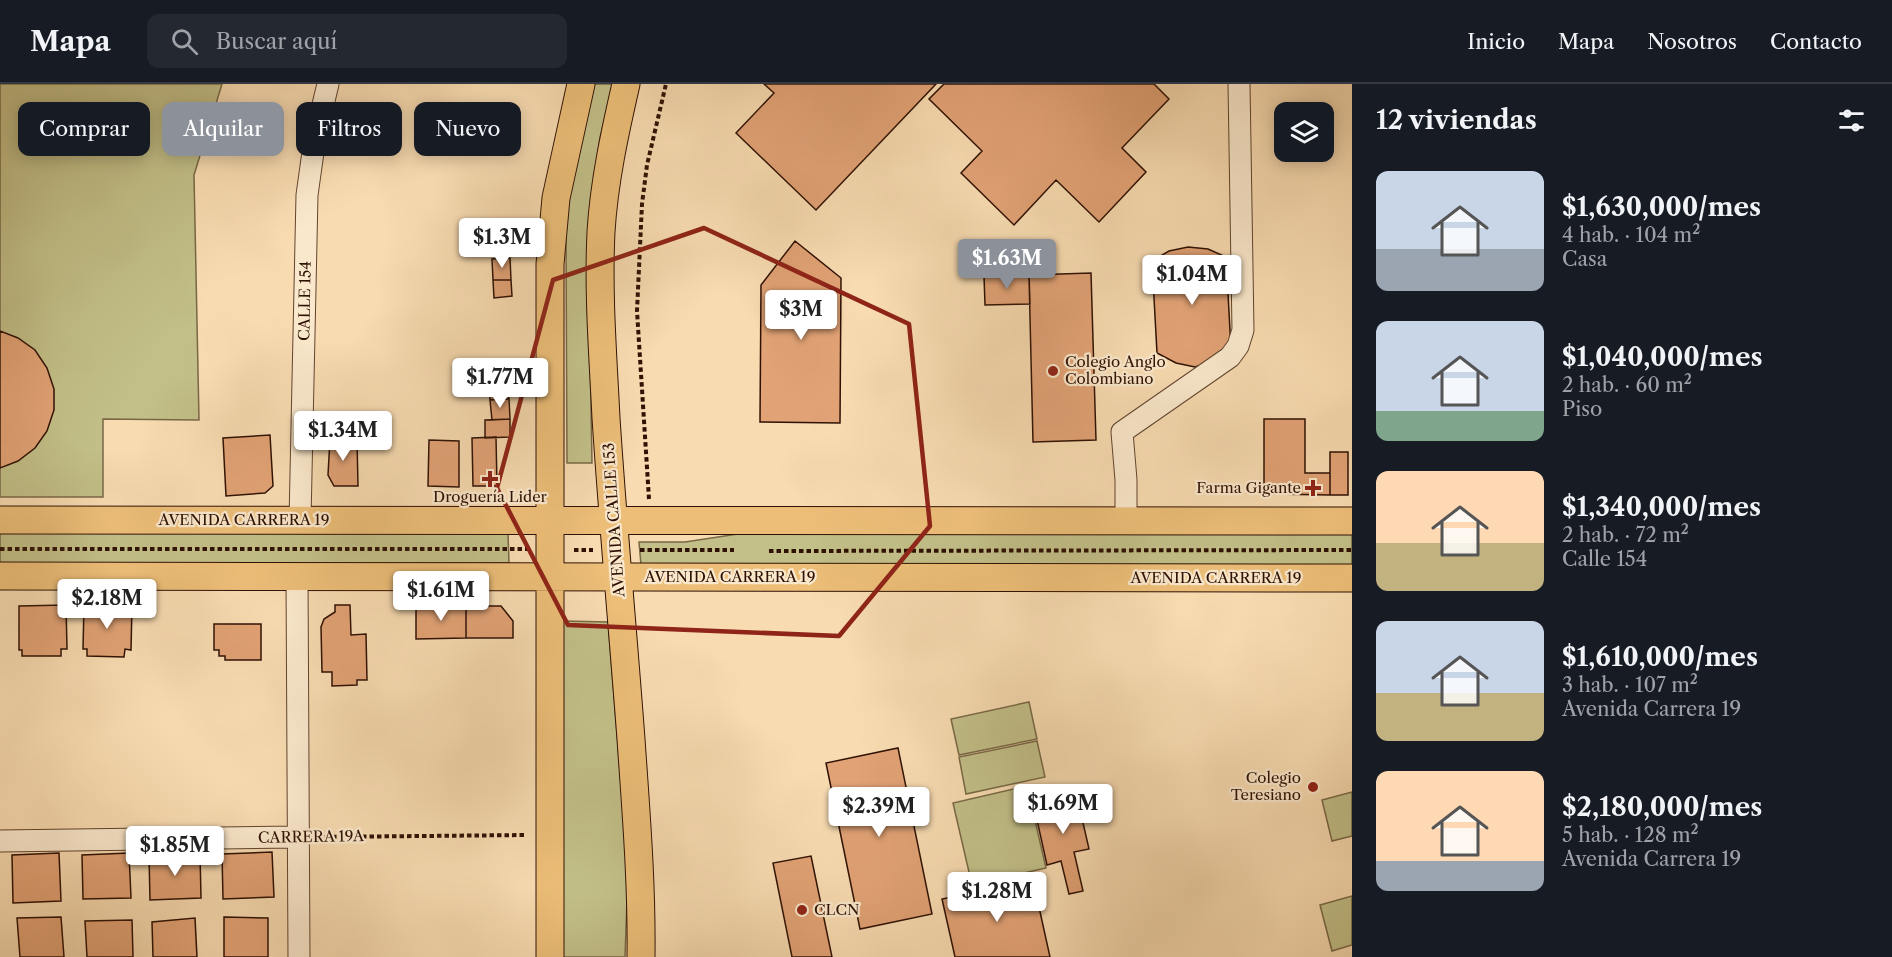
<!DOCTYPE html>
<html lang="es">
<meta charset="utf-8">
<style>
body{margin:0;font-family:"Libre Caslon Text",serif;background:#242831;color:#f1f3f6;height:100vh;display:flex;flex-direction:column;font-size:22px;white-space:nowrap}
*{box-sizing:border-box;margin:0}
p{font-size:20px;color:#9ea1a6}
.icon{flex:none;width:33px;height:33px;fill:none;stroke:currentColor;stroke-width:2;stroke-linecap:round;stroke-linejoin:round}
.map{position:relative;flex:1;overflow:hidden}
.sheet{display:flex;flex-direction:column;background:#171b24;width:540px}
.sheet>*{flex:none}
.hud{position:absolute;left:18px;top:18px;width:570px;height:54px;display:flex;gap:12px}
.tools{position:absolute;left:1274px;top:18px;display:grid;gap:12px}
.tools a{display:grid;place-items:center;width:60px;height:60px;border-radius:12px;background:#171b24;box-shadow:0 3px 15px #0003;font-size:30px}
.price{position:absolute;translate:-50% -51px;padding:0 14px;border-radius:6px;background:#fff;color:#222;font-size:20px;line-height:39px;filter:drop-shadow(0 2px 3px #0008)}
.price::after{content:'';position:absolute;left:50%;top:36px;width:18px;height:14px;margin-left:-9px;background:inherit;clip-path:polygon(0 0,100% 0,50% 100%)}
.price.active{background:#8c9099;color:#fff}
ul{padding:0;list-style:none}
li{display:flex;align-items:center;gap:18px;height:150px;padding:0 24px}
li span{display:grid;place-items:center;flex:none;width:168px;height:120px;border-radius:12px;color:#555}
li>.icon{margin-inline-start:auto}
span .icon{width:72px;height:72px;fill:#fffc;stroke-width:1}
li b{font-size:26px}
h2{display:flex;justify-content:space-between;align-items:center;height:72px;padding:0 24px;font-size:26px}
.tag{padding:0 21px;border-radius:12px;background:#171b24;box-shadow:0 3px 15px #0003;font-size:21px;line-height:54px}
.tag.active{background:#8c9099;color:#fff}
header{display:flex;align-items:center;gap:36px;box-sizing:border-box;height:84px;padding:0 30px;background:#171b24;border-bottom:2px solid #363941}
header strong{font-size:28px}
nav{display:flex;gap:33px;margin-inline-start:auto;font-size:21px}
.search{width:420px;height:54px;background:#242831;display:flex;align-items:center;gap:15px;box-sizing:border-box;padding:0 21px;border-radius:12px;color:#9ea1a6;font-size:22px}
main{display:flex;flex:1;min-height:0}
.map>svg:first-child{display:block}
</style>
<header>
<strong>Mapa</strong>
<div class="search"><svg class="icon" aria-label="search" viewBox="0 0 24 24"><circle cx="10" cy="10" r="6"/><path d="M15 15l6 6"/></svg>Buscar aquí</div>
<nav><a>Inicio</a><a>Mapa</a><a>Nosotros</a><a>Contacto</a></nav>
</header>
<main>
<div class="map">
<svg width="1352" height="873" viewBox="0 0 1352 873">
<rect width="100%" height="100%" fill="#f8dbb1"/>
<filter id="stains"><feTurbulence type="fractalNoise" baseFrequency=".00333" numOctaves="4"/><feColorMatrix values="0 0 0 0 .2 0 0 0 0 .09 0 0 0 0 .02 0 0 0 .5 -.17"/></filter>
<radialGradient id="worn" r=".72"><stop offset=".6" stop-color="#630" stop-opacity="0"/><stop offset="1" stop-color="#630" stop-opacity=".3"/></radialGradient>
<path fill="#c2bf88" stroke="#786846" stroke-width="1.5" d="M0 0H222L194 91 199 336 103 335V413H0Z
M591 0H613L600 54 593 100 588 150 592 379H567L566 151 569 100Z
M0 446 508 449 509 479H0Z
M1352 446V485L641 481 639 458H685L751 448Z
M563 537 608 538 628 787 625 873H563Z
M1029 618 1037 655 959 671 951 635Z
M1037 657 1045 693 966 710 959 673Z
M1027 702 1046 784 972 801 953 719Z
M1352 708V752L1332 757 1322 716Z
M1352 812V861L1332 867 1320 821Z"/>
<path fill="#e1a275" stroke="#2f1104" stroke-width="1.5" d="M764 0H936L816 126 736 49 774 9Z
M944 0H1154L1169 15 1122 64 1146 88 1099 138 1056 96 1014 141 961 89 982 67 929 15Z
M795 157 841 194 840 339 760 338 761 201Z
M1188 163 1208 165 1226 173 1231 265 1214 277 1195 283 1176 279 1157 269 1152 177 1169 167Z
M510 174 511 196H493L492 175Z
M1091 189 1096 356 1033 358 1029 191Z
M1029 191 1030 220 985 221 984 192Z
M493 196H511L512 212 494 214Z
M0 247 18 254 35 266 47 284 54 305V326L47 347 35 364 18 377 0 384Z
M507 293 509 315 490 316 489 294Z
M509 315 510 335 492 336 490 316Z
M510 335V353L485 354V336Z
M1264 335H1305V389H1330V411L1264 410Z
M270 351 273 402 265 409 226 412 223 354Z
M496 353 497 402H473L472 354Z
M330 355H357L358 402H334L328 391Z
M429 356 459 357V403L428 402Z
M1330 368H1348V411H1330Z
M66 521 67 565H61V572H22V566H19V522Z
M84 521 132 522 131 566 125 565 124 573 87 572V565H83Z
M335 521H350L351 551 366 550 367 596H357V601L332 602V588H322L321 543 324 535 335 528Z
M416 522H466V554L416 555Z
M466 522H501L513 537V554H466Z
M214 540H261V576H225V572H219V566H214Z
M898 664 932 830 860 845 826 679Z
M1076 708 1089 765 1074 768 1083 807 1069 810 1061 777 1047 781 1033 718Z
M272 768 274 813 223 815 222 770Z
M59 769 61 817 13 819 12 771Z
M129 769 131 814 83 815 82 771Z
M200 770 201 814 150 816 149 771Z
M811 772 832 873H792L773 779Z
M1033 796 1050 873H955L942 815Z
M61 833 64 873H20L17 834Z
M224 833 268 834V873H224Z
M195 834 197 873H153L152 838Z
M132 836 133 873H87L85 837Z"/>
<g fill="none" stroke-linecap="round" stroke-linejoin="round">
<g stroke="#61442f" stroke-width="23">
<path id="minor" d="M300 436 307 111 315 54 328 0
M1126 437V396L1122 348 1230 273 1238 262 1243 246 1239 0
M297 492 299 873
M0 757 298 753"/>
</g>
<g stroke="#2f1104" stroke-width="29">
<path id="major" d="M626 0C615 48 604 98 601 148 598 210 603 272 606 334 613 441 623 548 631 655 636 728 642 800 641 873
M0 436 1352 437
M0 492 1352 494
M550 873V180L556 114 581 0"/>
</g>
<path stroke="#2f1104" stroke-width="4" stroke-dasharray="4.5 3" stroke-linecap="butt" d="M649 415 637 227 642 120 647 81 666 0
M0 465H527
M574 466H593
M640 466H734
M769 467 1352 466
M317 753 526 751"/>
<use href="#minor" stroke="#fae8cc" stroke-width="21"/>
<use href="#major" stroke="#ecbe78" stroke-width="27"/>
</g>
<path fill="none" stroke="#8f2418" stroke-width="4.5" stroke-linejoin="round" d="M704 144 909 240 930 442 839 552 568 541 497 404 553 196Z"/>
<g fill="#8f2418" stroke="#fae8cc" stroke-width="2">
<circle cx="1053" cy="287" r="6"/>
<path d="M487 386h6v6h6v6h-6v6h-6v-6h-6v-6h6z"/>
<path d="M1310 395h6v6h6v6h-6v6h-6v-6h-6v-6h6z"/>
<circle cx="1313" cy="703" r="6"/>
<circle cx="802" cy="826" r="6"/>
</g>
<g text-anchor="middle" stroke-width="4.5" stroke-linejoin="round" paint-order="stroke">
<g font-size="15" fill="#2f1104" stroke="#fae8cc">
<text transform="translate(305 217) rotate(-89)" y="5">CALLE 154</text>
<text x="244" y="441">AVENIDA CARRERA 19</text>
<text transform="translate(614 436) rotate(-94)" y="5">AVENIDA CALLE 153</text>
<text x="730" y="498">AVENIDA CARRERA 19</text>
<text x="1216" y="499">AVENIDA CARRERA 19</text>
<text transform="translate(311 753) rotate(-1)" y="5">CARRERA 19A</text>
</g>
<g font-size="15" fill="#2f1104" stroke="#fae8cc" text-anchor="start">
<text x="1065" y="283">Colegio Anglo<tspan x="1065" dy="17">Colombiano</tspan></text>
<text x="1301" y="409" text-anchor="end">Farma Gigante</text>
<text x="490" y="418" text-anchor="middle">Droguería Lider</text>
<text x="1301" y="699" text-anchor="end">Colegio<tspan x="1301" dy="17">Teresiano</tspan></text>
<text x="814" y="831">CLCN</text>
</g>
</g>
<rect width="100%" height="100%" filter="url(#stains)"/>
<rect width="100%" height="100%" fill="url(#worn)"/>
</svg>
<div class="tools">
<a><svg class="icon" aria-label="layers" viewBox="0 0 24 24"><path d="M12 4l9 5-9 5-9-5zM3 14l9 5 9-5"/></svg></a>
</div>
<b class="price" style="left:502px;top:185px">$1.3M</b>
<b class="price active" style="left:1007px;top:206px">$1.63M</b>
<b class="price" style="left:1192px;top:222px">$1.04M</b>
<b class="price" style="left:801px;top:257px">$3M</b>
<b class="price" style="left:500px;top:325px">$1.77M</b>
<b class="price" style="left:343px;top:378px">$1.34M</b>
<b class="price" style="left:441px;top:538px">$1.61M</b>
<b class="price" style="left:107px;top:546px">$2.18M</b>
<b class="price" style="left:1063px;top:751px">$1.69M</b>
<b class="price" style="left:879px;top:754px">$2.39M</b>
<b class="price" style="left:175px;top:793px">$1.85M</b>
<b class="price" style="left:997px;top:839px">$1.28M</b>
<div class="hud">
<a class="tag">Comprar</a>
<a class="tag active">Alquilar</a>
<a class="tag">Filtros</a>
<a class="tag">Nuevo</a>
</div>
</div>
<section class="sheet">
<h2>12 viviendas<svg class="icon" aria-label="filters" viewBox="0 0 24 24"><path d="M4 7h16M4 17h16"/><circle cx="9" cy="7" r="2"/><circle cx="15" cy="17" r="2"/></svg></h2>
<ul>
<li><span style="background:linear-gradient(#c9d6e8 65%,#9aa5b1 0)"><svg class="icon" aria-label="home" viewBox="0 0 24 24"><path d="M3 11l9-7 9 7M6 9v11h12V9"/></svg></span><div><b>$1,630,000/mes</b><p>4 hab. · 104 m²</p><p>Casa</p></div></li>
<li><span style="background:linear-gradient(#c9d6e8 75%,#7fa58c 0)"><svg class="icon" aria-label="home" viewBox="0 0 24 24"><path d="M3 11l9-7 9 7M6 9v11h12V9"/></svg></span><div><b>$1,040,000/mes</b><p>2 hab. · 60 m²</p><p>Piso</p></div></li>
<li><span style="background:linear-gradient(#ffd9b3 60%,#c2b280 0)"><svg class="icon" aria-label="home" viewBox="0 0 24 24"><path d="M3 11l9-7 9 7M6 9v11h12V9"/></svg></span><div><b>$1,340,000/mes</b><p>2 hab. · 72 m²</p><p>Calle 154</p></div></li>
<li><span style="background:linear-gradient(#c9d6e8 60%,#c2b280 0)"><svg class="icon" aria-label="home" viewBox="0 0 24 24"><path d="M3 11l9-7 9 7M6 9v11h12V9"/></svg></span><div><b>$1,610,000/mes</b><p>3 hab. · 107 m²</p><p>Avenida Carrera 19</p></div></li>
<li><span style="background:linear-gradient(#ffd9b3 75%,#9aa5b1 0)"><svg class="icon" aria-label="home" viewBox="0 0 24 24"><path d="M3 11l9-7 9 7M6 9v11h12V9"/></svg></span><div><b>$2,180,000/mes</b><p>5 hab. · 128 m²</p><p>Avenida Carrera 19</p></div></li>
</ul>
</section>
</main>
